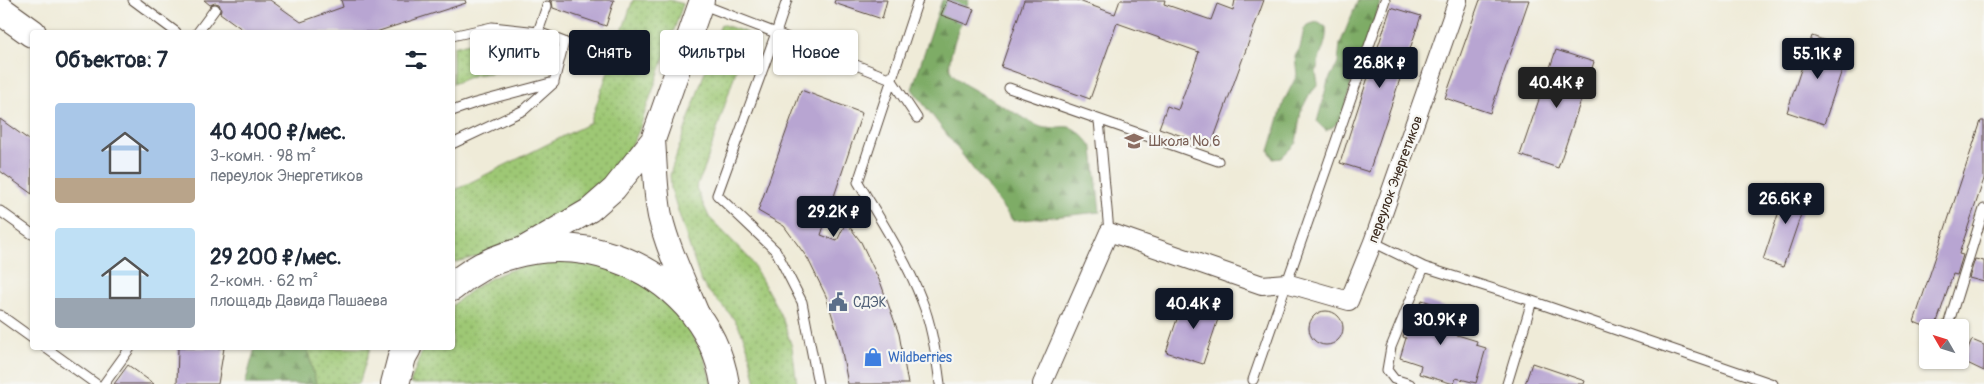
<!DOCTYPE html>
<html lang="ru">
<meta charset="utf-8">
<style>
body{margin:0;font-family:Pangolin,sans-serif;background:#f2f2f3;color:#1f2937;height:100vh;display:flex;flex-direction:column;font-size:19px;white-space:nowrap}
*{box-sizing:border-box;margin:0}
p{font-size:16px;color:#747a83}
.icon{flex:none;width:28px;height:28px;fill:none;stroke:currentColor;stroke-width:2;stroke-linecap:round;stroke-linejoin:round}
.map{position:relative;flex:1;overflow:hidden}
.panel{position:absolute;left:30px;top:30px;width:425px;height:320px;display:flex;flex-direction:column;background:#fff;border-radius:5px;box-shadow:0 1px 4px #0004}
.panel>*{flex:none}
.guide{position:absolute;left:470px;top:30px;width:475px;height:45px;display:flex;gap:10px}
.needle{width:32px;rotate:309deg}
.controls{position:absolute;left:1919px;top:319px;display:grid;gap:10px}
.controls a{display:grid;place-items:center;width:50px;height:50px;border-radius:5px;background:#fff;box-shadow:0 1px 4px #0004;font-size:25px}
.price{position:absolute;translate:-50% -42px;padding:0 11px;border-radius:5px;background:#111827;color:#fff;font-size:16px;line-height:32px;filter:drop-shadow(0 1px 2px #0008)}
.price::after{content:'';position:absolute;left:50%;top:30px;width:15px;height:11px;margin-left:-8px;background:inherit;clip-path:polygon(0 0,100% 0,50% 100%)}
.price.current{background:#222;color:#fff}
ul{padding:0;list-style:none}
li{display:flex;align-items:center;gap:15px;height:125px;padding:0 25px}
li span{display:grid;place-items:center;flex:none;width:140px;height:100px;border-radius:5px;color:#555}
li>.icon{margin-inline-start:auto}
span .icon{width:60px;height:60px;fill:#fffc;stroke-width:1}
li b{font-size:21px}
h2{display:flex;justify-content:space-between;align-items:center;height:60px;padding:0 25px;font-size:21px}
.tag{padding:0 18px;border-radius:5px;background:#fff;box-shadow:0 1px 4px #0004;font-size:18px;line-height:45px}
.tag.current{background:#111827;color:#fff}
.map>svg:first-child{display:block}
</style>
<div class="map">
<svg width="1984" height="384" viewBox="0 0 1984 384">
<defs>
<pattern id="grass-dots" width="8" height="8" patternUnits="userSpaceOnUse" patternTransform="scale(1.25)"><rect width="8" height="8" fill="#9ec874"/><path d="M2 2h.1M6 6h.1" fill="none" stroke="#82a35f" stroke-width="1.8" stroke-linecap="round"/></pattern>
<pattern id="forest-firs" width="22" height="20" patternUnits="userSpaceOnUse" patternTransform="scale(1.25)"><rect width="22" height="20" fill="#7eac66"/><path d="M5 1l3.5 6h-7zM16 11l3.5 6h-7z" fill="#688c53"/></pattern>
</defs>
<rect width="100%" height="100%" fill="#f6f6f2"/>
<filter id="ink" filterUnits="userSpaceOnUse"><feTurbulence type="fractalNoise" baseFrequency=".02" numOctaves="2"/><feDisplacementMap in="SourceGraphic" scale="10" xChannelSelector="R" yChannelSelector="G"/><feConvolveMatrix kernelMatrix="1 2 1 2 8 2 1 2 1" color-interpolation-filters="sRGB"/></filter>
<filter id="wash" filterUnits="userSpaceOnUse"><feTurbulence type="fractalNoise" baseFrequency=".0096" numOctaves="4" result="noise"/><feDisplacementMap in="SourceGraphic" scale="20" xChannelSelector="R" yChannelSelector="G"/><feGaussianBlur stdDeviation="1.12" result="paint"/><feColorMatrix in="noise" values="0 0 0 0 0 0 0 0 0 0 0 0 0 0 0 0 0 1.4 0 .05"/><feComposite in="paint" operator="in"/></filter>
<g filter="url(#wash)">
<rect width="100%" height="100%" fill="#efebd8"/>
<path fill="url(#grass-dots)" stroke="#6c7949" d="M633 0H670L683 4C672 36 661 67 650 98 645 111 641 128 634 141 598 204 522 247 453 263V191L590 123Z
M721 24 748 33 704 170 696 188 709 217 750 259 775 304 783 320 792 347 797 384H756C751 362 747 336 733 318 723 304 708 295 700 279L671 189 670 175 672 168Z
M496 36 532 37 534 67 474 75 453 84V47Z
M558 260 603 266 645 284 679 314 703 353 712 384H410L423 348H452L453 305C488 275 512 266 558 260Z
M307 348H370L359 384H316Z"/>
<path fill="url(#forest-firs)" stroke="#5c6b42" d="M942 0H969C964 15 947 56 950 69 952 76 960 80 964 84L1036 125C1050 132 1056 125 1069 127 1078 129 1089 141 1093 149L1100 212 1013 221 912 89Z
M1358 0H1381L1370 34 1352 80 1343 116 1334 126 1326 131 1317 122 1328 81 1338 63 1340 44Z
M1317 22 1326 27C1328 43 1319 54 1317 68 1315 75 1318 79 1318 85L1309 95 1301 111 1296 143 1281 158 1273 159 1269 151 1284 101 1297 75 1295 56 1300 48 1304 29 1307 25Z
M255 348H307L316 384H245Z"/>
<g id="blocks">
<path fill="#b8a5d2" d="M204 0H270L301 22 343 7 341 0H465L466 3 376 32H246L220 13 221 9 219 4 215 3 210 5Z
M549 0H614L606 26 553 8 552 2Z
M835 0H887L882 19 834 3Z
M947 0 974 9 968 25 941 15Z
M1024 0H1076L1115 14 1120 0H1165L1164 4 1211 20 1217 4 1233 10 1235 0H1264L1211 146 1159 128 1167 106 1178 110 1199 52 1117 23 1090 99 1001 67Z
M1480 0H1529L1490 113 1445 98Z
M1391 7 1421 16 1369 172 1340 163Z
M1812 36 1849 49 1824 124 1787 112Z
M1556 50 1594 62 1558 168 1520 155Z
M801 90 862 113 821 235 837 241 846 222 861 242 881 284 899 334 908 384H848L840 341 826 296 808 259 784 226 758 211Z
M0 119 32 142V194L0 171Z
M1981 121H1984V179L1959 254 1963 255 1957 275 1953 274 1935 328H1929L1914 322Z
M1788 184 1809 191 1783 267 1763 260Z
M1975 259 1984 261V282L1969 278Z
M1185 295 1222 307 1203 364 1166 352Z
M1422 300 1457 311 1451 333 1477 341 1476 345 1486 348 1476 383 1456 378 1454 384 1419 374 1421 365 1400 358 1406 338 1403 337 1406 328 1410 317 1417 319Z
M1309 328a17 17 0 1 1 34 0a17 17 0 1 1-34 0Z
M1972 340 1984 345V371L1963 361Z
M178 348H224L218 384H177Z
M1532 363 1585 381 1584 384H1525Z
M128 365 154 384H114Z"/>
</g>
</g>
<g filter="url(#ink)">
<use href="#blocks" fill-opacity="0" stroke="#56473a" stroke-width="1"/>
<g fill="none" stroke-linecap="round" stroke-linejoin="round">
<g stroke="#56473a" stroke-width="11">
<path id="lane" d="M133 0 176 32
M918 0 858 182C881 221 906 259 922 301 931 323 937 360 940 384
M701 4 776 33 787 0
M198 32 215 9
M538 32 547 6
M452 36 492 27 538 32 564 42 554 82 475 103 452 111
M1009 88 1218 161
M1099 120 1109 232
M452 144 524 110 554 83
M0 211 32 234
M1373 242 1424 267 1532 301 1773 384
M0 315 32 338
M1949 322 1984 209
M46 348 96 384
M1253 380 1385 0
M104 384 130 348
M818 384 802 302 776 251 717 195 776 33 891 79 917 118
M1410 384 1394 379 1387 370 1391 347 1424 267
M1507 384 1532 301"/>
</g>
<g stroke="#56473a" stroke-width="20">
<path id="street" d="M1042 384 1109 232 1262 285 1286 283 1349 301 1373 242 1458 0"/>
</g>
<g stroke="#56473a" stroke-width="26">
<path id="secondary" d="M653 140C655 165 655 191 660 216 668 250 684 282 697 314
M518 252 590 210 614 189 653 140 702 0"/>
</g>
<g stroke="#56473a" stroke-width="30">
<path id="primary" d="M0 10 32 33
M452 287C546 205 705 260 725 384
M395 384 402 357 407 348"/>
</g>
<use href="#lane" stroke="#fff" stroke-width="9"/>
<use href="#street" stroke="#fff" stroke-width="18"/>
<use href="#secondary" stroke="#fff" stroke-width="24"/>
<use href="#primary" stroke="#fff" stroke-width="28"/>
</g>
</g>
<defs>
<g id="school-bare" transform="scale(1.5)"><path d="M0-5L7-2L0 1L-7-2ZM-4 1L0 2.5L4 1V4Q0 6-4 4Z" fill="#8d6e63" stroke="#f6f6f2" stroke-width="2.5" paint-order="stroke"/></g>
<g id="civic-bare" transform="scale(1.5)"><path d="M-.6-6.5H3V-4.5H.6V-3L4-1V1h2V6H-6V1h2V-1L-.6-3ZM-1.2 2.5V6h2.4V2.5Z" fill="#5c6f8a" stroke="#f6f6f2" stroke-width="2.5" paint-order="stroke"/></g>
<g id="shop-bare" transform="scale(1.5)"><path d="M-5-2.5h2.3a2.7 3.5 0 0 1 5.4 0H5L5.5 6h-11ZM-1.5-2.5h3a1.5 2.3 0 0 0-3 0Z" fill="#3f7fe0" stroke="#f6f6f2" stroke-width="2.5" paint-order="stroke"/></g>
</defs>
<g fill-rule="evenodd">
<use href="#school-bare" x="1134" y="141"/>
<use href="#civic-bare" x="838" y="302"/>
<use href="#shop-bare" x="873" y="357"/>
</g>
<g text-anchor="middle" stroke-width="4.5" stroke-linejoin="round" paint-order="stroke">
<g font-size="14" fill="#785e54" stroke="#f6f6f2" text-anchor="start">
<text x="1149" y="146">Школа № 6</text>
</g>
<g font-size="14" fill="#3b2a1e" stroke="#f6f6f2">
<text transform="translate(1395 179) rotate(-70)" y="5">переулок Энергетиков</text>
</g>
<g font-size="14" fill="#4e5e75" stroke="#f6f6f2" text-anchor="start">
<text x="853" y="307">СДЭК</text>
</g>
<g font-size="14" fill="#366cbe" stroke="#f6f6f2" text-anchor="start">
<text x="888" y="362">Wildberries</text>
</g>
</g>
</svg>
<div class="controls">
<a><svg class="needle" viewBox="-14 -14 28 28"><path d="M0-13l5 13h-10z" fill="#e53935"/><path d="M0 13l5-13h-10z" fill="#747a83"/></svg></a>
</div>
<b class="price" style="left:1818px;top:80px">55.1K ₽</b>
<b class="price" style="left:1380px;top:89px">26.8K ₽</b>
<b class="price current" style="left:1557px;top:109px">40.4K ₽</b>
<b class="price" style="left:1786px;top:225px">26.6K ₽</b>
<b class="price" style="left:834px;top:238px">29.2K ₽</b>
<b class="price" style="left:1194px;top:330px">40.4K ₽</b>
<b class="price" style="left:1441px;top:346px">30.9K ₽</b>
<div class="guide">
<a class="tag">Купить</a>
<a class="tag current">Снять</a>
<a class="tag">Фильтры</a>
<a class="tag">Новое</a>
</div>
<section class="panel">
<h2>Объектов: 7<svg class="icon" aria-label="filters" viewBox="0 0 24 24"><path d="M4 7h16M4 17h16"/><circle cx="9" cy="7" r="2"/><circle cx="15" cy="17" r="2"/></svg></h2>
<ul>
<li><span style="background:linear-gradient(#a9c7e8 75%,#b9a48a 0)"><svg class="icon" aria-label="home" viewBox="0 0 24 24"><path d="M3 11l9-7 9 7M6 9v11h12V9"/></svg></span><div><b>40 400 ₽/мес.</b><p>3-комн. · 98 m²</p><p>переулок Энергетиков</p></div></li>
<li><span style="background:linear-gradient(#bfe0f5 70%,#9aa5b1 0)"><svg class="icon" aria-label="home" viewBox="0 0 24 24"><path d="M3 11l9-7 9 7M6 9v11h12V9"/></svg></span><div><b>29 200 ₽/мес.</b><p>2-комн. · 62 m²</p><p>площадь Давида Пашаева</p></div></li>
</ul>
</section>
</div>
